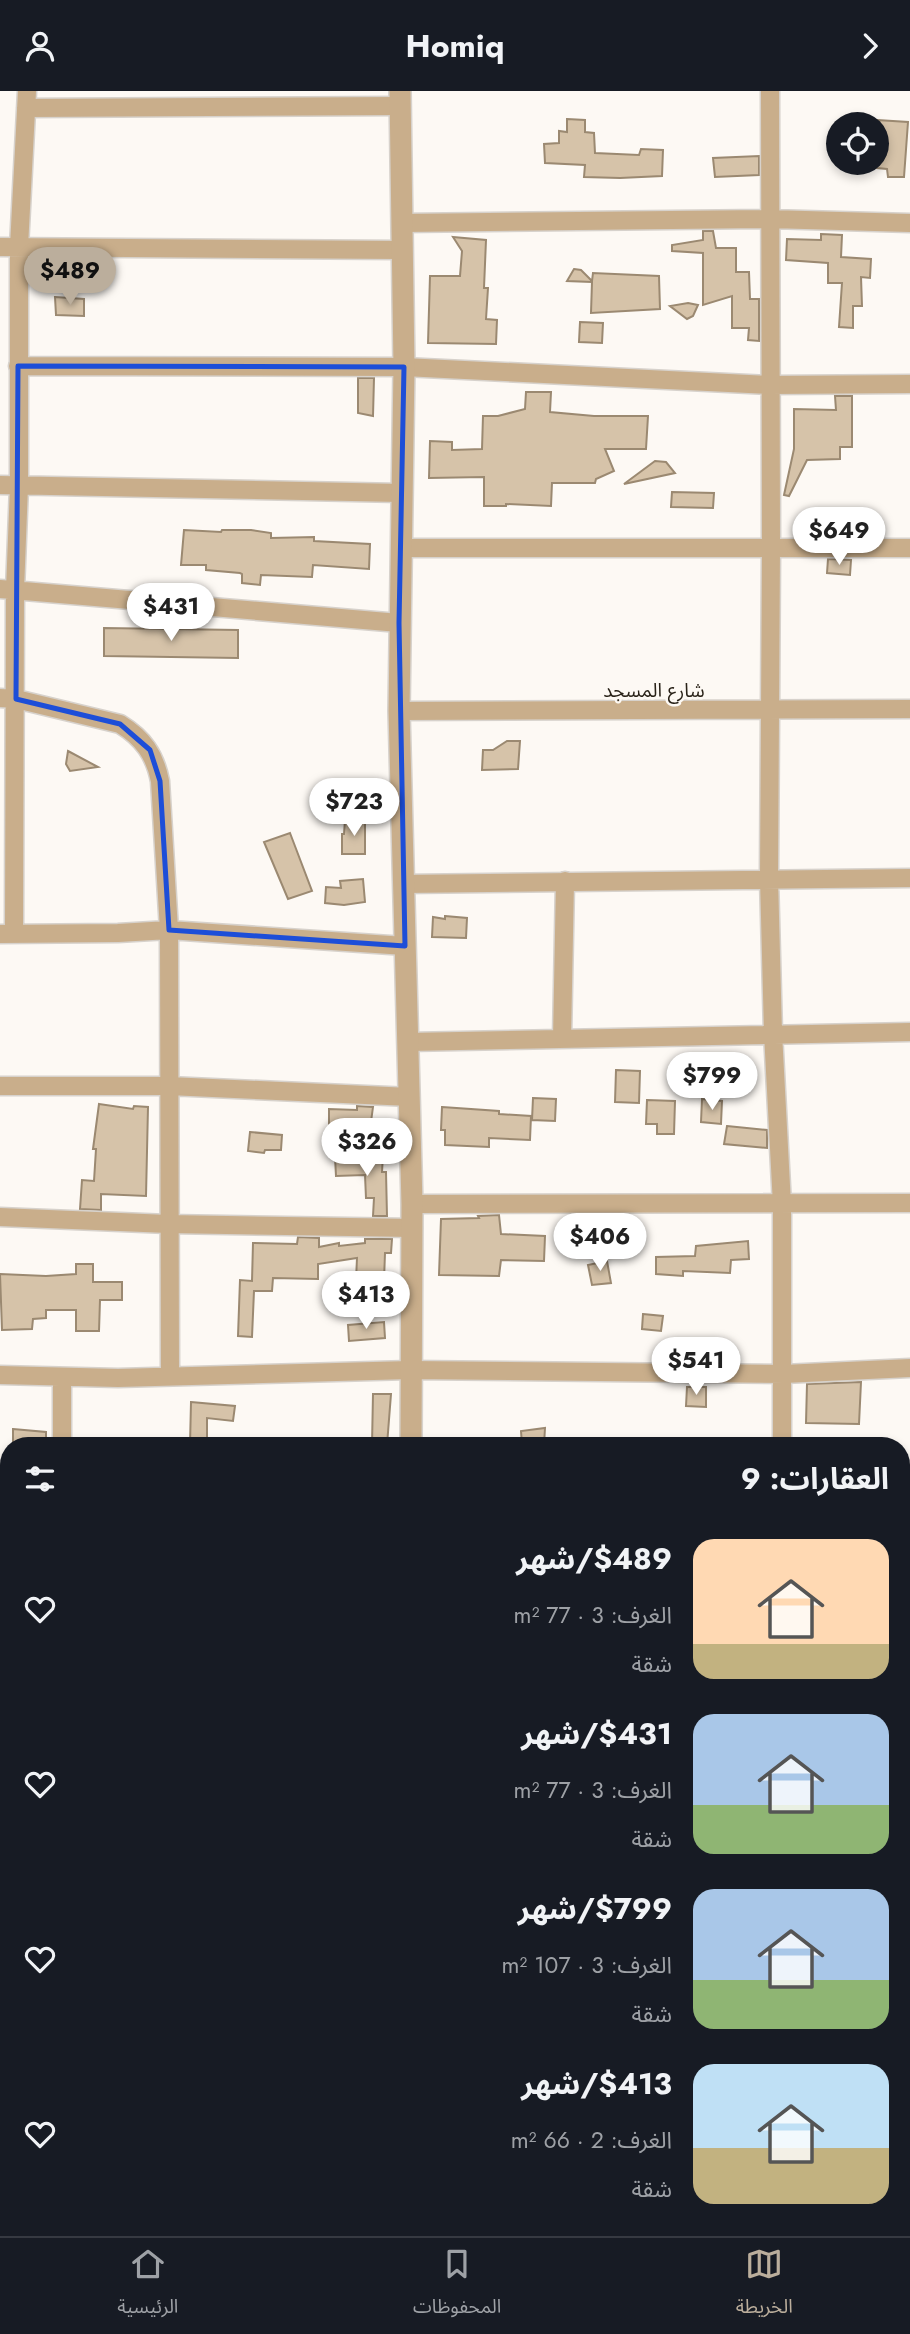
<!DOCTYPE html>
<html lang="ar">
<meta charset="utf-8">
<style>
body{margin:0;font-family:Jost,"Noto Sans Arabic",sans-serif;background:#20242c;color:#f1f3f6;direction:rtl;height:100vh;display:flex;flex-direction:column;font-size:26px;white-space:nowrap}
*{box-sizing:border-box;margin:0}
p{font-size:23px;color:#9ea1a6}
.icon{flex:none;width:38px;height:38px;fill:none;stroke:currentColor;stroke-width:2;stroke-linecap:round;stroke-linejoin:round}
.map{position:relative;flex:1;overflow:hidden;direction:ltr}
.side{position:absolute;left:0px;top:1346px;width:910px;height:800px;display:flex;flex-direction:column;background:#171b24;border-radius:28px 28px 0 0;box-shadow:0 4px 10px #0003;direction:rtl}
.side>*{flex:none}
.tools{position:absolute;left:826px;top:21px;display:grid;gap:14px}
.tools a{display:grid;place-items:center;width:63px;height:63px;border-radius:50%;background:#171b24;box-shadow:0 4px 10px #0003;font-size:35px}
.price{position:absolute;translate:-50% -60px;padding:0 16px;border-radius:24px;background:#fff;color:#222;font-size:23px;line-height:46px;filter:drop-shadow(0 2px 4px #0008)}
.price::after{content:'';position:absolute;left:50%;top:42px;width:21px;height:16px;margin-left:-10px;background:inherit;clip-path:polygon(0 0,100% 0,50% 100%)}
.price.active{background:#bbae9c;color:#111}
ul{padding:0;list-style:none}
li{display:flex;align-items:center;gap:21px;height:175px;padding:0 21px}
li span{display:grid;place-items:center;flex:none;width:196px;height:140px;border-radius:21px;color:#555}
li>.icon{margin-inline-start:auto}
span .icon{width:84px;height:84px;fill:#fffc;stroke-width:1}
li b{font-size:30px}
h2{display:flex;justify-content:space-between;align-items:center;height:84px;padding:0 21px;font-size:30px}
header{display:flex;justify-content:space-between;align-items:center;height:91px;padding:0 21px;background:#171b24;font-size:32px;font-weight:700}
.tab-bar{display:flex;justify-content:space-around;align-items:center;height:98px;border-top:2px solid #363941;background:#171b24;font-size:19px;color:#9ea1a6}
.tab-bar a{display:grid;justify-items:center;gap:4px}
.tab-bar .active{color:#bbae9c}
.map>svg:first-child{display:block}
</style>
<header><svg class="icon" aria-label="forward" viewBox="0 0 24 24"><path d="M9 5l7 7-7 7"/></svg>Homiq<svg class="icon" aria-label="person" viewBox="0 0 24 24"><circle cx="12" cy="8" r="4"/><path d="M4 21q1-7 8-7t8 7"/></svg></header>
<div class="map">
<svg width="910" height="2145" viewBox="0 0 910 2145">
<rect width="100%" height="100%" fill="#fdf9f4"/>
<path fill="#d6c3a9" stroke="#9b8971" stroke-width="2" d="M567 28 585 29V41L594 42 595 62 639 64 641 58 663 59 662 85 620 87 584 86 585 74 545 72 544 53 559 52V40L567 41Z
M877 29 908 31 904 86H888L887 78 877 77Z
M759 65V84L715 86 713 67Z
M703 140H713L716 157H736V181H749L750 208H759V250L748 249 749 237H732V205L703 214V162L672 160V154L703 149Z
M821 143 842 144 841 166 871 168 870 187 861 186 862 215H853V237L839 236 842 192H828V172L786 169 787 148 821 149Z
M453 146 486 149 484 197H488L486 228 497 229 496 253 428 252 430 185H460L462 160Z
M574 178 581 179 592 190 593 182 659 185 660 218 591 222 592 191 567 190Z
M55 206 84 208V225L56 224Z
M688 212 698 214 693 225 687 228 670 215Z
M580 231 603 232 602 252 579 251Z
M358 287H374L373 325 358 322Z
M526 301H551L550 321 594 325H648L646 358H605L614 380 596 388 595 392H552L551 415 506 413V415H484V386L429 387 430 350 452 351V359L482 358 483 325H498L525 318Z
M835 305H852V356H840V368L807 369 789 405 784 404 794 358V318L836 319Z
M655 370 666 371 675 382 624 393Z
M672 401 714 402 713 417 671 416Z
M184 439 221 441 222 439H251L271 442V447L314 446V450L370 453 369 478 313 474 312 486 261 484 260 494 242 492V483L240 482 206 479V474H181Z
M828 468 851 469 850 484 827 482Z
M104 537 238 539V567L104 565Z
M507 650H520L518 678 482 679 483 659H493Z
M68 660 98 676 70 680 66 673Z
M345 729 365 730V763H342V743H344Z
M290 742 312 800 288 808 264 751Z
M363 788 365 811 344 814 325 812 326 796 341 797 340 790Z
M445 825 467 827 466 847 432 846 433 826 445 828Z
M616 979 640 980 639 1012 615 1011Z
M533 1007 556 1008 555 1030 532 1029Z
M702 1008 722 1010 721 1033 701 1031Z
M647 1009 675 1010 674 1043H657V1033H646Z
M99 1013 133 1018 134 1015 148 1016 146 1105 101 1103V1119L80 1118 82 1089 94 1090 96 1058H93Z
M357 1015 373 1016 370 1038 329 1037V1018L357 1019Z
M442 1016 499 1020V1023L531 1025 530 1049 489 1047V1056L445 1054V1039H441Z
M727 1035 767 1039V1057L724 1053Z
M250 1041 282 1044 281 1059H265L264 1062 248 1060Z
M383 1064 382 1081H386L387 1125H373L374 1107H366L365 1084 336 1085 335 1066Z
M499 1124 501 1143 545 1145 544 1170 501 1169 499 1185 439 1184 441 1128 479 1127 478 1125Z
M298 1146 319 1147V1156L339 1152V1155L365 1152V1148H392L391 1162H385L384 1190 356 1189 357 1167 318 1173V1188L273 1187 272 1200H254L252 1246 238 1245 240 1189 252 1190 253 1152 297 1153Z
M748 1150 749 1168 731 1169 730 1182 683 1180V1185L656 1183V1166L695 1165 696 1155Z
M607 1170 611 1192 592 1194 588 1174Z
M76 1173H93V1191H122V1209H100L99 1240H76V1219H46V1227L33 1228 32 1238 2 1239 0 1183 46 1185 76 1183Z
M643 1223 663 1225 661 1240 642 1238Z
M384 1231 385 1247 349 1250 348 1234Z
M861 1291 859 1333 806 1332 807 1293Z
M687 1296H706V1316L686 1315Z
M373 1303H391L387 1354H372Z
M191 1311 235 1315 233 1330 207 1327V1354H190Z
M545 1337 544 1354H522L521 1340Z
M13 1338 46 1341V1354H13Z"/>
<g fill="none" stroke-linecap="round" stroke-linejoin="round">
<g stroke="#d7d2cc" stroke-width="21">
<path id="minor" d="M770 0 771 456 769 787 773 942 782 1114V1354
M26 17 400 15
M402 132 770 128 910 132
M0 156 401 159
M18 275 404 276 770 294 910 293
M0 394 401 402
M401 457H910
M0 498 399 532
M0 607 16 608 120 633C143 647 155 664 160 690L169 839 170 1285
M399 620 910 618
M403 793 910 787
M14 841 15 499 19 395V156L27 0
M0 843 118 842 169 839 405 855
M562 948 565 790
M408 951 910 941
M0 995H169L410 1006
M412 1113 910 1112
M0 1126 168 1133 413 1137
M0 1284 118 1287 410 1279 784 1283 910 1277
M62 1354V1286
M0 1437H9
M901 1452H910
M0 1575H9
M901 1616H910
M0 1703 9 1704
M901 1773H910
M0 1847 9 1846
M901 1947H910
M0 1989 9 1990
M901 2108H910
M47 2145V2137
M769 2145V2137"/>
</g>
<g stroke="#d7d2cc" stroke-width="24">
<path id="tertiary" d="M400 0 404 276 399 620 412 1113 411 1354
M410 2145 411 2137"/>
</g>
<use href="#minor" stroke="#c9ae8b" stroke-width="18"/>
<use href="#tertiary" stroke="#c9ae8b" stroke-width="21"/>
</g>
<path fill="none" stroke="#1d4ed8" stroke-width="5" stroke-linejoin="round" d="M18 275 404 276 399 532 405 855 169 839 160 690 150 659 120 633 16 608Z"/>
<g text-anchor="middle" stroke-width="5" stroke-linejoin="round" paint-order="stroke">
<g font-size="19" fill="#292218" stroke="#fdf9f4">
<text x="654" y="606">شارع المسجد</text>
</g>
</g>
</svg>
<div class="tools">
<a><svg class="icon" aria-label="locate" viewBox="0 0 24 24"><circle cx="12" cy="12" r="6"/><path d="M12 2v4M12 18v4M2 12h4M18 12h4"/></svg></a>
</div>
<b class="price active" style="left:70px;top:216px">$489</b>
<b class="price" style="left:839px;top:476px">$649</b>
<b class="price" style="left:171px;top:552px">$431</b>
<b class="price" style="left:354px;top:747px">$723</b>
<b class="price" style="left:712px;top:1021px">$799</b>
<b class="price" style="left:367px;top:1087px">$326</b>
<b class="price" style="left:600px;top:1182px">$406</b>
<b class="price" style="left:366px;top:1240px">$413</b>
<b class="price" style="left:696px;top:1306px">$541</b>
<section class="side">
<h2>العقارات: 9<svg class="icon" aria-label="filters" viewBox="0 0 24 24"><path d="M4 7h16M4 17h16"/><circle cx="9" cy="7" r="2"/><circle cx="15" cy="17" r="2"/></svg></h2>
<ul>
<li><span style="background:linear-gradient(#ffd9b3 75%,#c2b280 0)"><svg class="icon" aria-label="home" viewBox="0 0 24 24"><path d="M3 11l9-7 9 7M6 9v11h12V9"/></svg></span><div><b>$489/شهر</b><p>الغرف: 3 · 77 m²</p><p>شقة</p></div><svg class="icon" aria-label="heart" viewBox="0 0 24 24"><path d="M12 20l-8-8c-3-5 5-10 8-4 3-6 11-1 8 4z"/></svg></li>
<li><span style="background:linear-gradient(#a9c7e8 65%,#8fb573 0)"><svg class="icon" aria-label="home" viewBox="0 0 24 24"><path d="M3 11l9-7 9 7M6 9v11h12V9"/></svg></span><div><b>$431/شهر</b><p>الغرف: 3 · 77 m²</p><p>شقة</p></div><svg class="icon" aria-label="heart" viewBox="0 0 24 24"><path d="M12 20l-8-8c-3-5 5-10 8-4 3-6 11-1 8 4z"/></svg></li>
<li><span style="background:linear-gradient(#a9c7e8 65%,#8fb573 0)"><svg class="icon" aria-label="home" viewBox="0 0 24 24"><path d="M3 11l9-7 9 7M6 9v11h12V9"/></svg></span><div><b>$799/شهر</b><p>الغرف: 3 · 107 m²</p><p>شقة</p></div><svg class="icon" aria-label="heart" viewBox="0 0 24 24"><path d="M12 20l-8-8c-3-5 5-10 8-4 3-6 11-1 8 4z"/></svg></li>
<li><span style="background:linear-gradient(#bfe0f5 60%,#c2b280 0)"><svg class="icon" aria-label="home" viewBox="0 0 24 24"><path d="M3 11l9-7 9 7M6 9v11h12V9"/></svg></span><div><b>$413/شهر</b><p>الغرف: 2 · 66 m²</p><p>شقة</p></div><svg class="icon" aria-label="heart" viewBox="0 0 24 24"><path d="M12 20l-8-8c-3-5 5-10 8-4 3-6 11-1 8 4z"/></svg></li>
</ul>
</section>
</div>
<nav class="tab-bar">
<a class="active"><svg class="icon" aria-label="map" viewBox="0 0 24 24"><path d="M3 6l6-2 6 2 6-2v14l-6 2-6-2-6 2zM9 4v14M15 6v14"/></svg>الخريطة</a>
<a><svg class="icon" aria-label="saved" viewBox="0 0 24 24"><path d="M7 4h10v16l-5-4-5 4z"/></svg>المحفوظات</a>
<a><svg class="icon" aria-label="home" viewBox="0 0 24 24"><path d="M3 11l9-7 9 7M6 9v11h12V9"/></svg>الرئيسية</a>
</nav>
